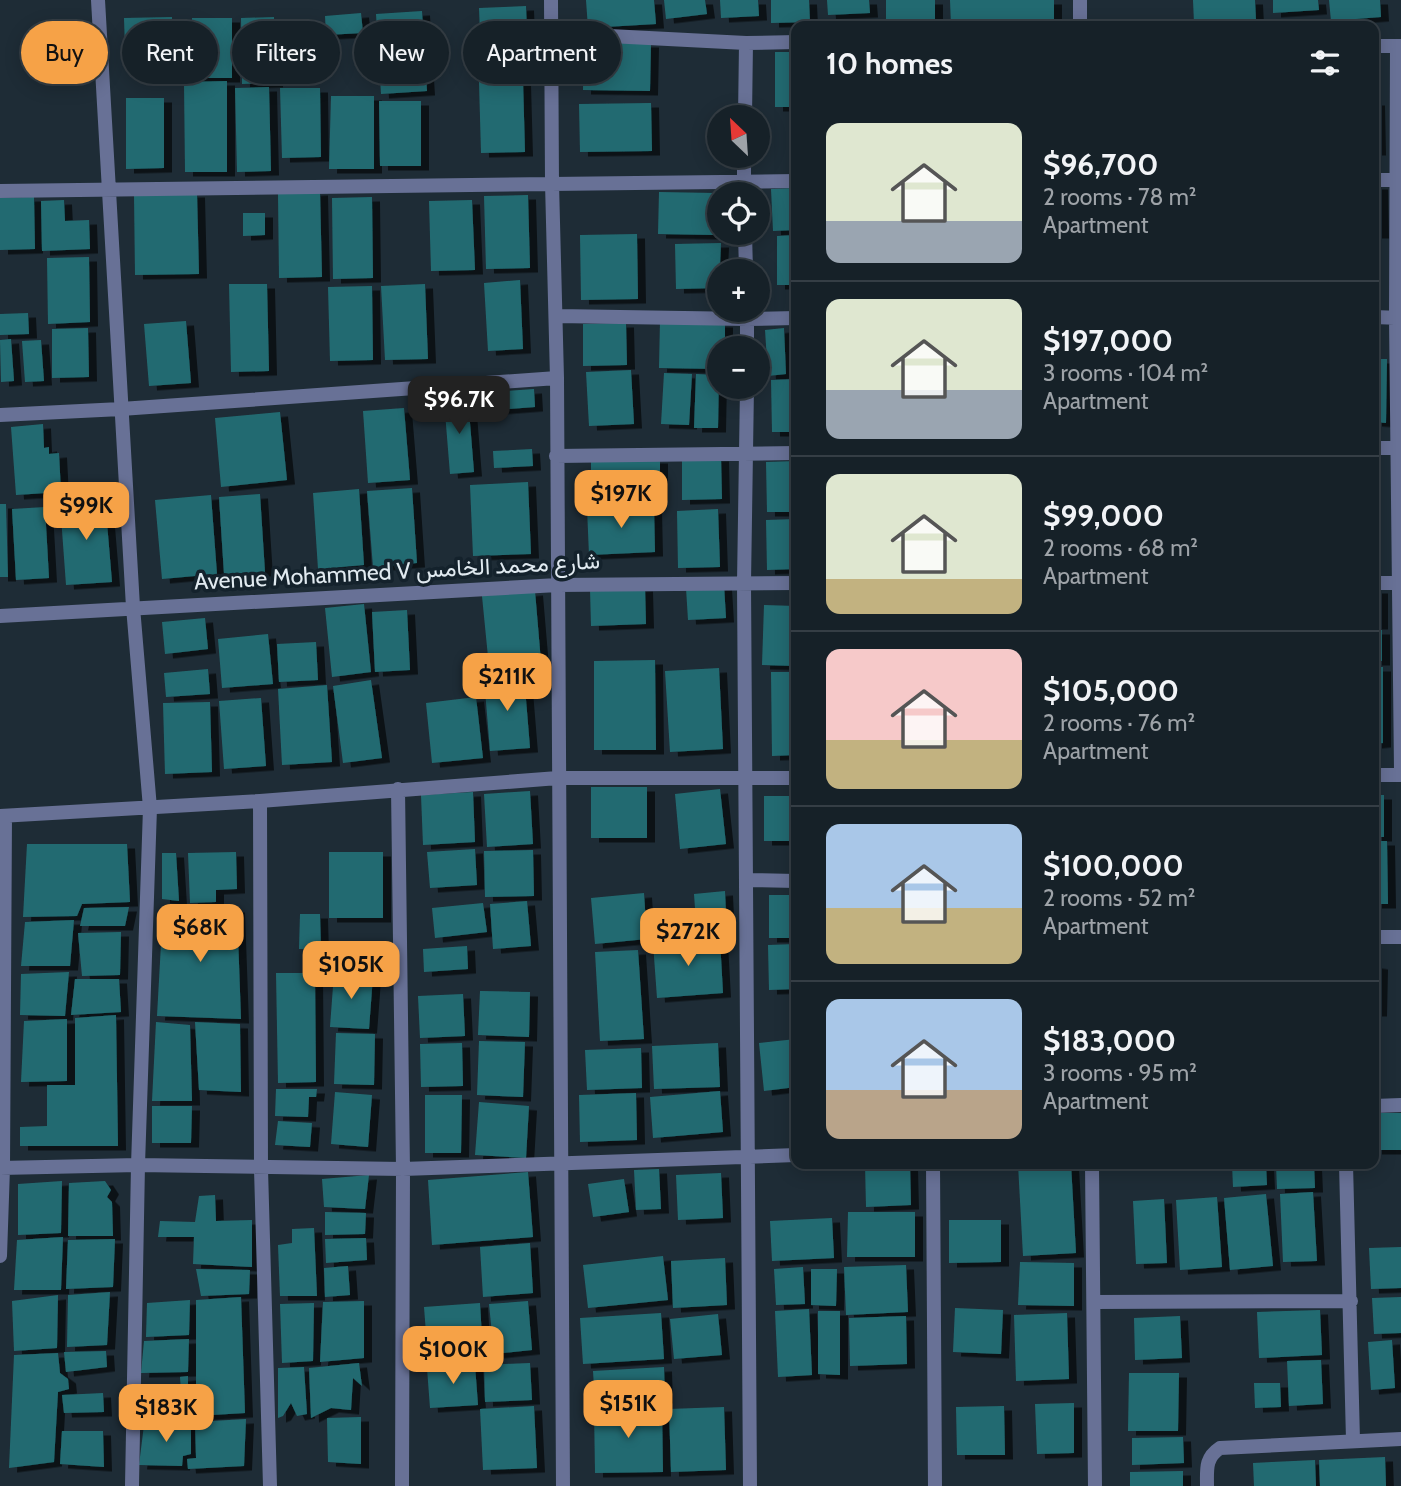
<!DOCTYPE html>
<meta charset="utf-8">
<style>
body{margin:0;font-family:Cabin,Vazirmatn,sans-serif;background:#232e34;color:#f1f3f6;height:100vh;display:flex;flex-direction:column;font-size:26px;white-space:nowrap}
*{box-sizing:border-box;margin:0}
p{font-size:23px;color:#9ea3a8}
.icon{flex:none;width:38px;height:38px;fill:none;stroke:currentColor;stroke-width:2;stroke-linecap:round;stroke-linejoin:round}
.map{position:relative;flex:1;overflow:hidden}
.sheet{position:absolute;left:791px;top:21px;width:588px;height:1148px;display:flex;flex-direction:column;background:#162128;border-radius:14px;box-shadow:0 4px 18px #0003,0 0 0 2px #353e45}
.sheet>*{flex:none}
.hud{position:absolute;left:21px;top:21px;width:665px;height:63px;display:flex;gap:14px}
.needle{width:46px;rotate:335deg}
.tools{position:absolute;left:707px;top:105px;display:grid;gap:14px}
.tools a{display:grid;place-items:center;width:63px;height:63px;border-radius:50%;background:#162128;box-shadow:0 4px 18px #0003,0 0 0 2px #353e45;font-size:35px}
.price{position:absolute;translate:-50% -60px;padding:0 16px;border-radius:14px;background:#f6a247;color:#111;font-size:23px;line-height:46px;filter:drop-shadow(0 2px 4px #0008)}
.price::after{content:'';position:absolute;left:50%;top:42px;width:21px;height:16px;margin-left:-10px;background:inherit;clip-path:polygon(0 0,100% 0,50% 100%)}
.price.current{background:#222;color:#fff}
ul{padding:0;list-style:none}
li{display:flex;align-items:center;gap:21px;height:175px;padding:0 35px}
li+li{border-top:2px solid #353e45}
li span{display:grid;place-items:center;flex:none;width:196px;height:140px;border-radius:14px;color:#555}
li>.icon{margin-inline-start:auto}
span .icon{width:84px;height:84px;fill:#fffc;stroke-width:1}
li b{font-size:30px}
h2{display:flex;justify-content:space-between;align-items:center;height:84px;padding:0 35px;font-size:30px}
.pill{padding:0 24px;border-radius:32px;background:#162128;box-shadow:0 4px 18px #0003,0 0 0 2px #353e45;font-size:24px;line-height:63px}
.pill.current{background:#f6a247;color:#111}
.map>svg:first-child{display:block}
</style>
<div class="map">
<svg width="1401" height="1486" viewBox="0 0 1401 1486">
<defs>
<filter id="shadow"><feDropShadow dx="8" dy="4.5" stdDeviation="0" flood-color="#0009"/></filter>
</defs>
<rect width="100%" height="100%" fill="#1e2c36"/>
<path fill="#226b71" filter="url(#shadow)" d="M586 0H654L656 24 588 28Z
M664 0H705L707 14 666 19Z
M720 0H758L759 16 721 18Z
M771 0H809L810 22 771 23Z
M827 0H869L870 13 828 15Z
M886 0H935V23H886Z
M950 0H1054V25L951 26Z
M1193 0H1255L1256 20 1194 23Z
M1273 0H1318L1319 10 1273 13Z
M1329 0H1380L1381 17 1331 21Z
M526 6 528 57 481 59 479 8Z
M422 11 427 91 381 94 376 14Z
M361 13 363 33 326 35 325 16Z
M172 17V48L125 49 124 18Z
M274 17 275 83 242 84 241 18Z
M192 18H232V78H192Z
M584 42 651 43 650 91 583 90Z
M187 52 188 78 151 80 149 54Z
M775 52H796V107H775Z
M523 80 525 152 481 153 479 82Z
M227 81V172H185L184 82Z
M269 87 271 171 237 172 235 88Z
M280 88H320L321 157 282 158Z
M331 96H374V169H329Z
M126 98H164V168L126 169Z
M379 101H421V166H380Z
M1374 101H1377L1378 151H1374Z
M651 103 652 151 580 152 579 104Z
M1374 185H1380L1381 234H1374Z
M796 188V230L773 231 771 189Z
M320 191 322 277 279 278 278 193Z
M659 192 715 193V235L658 234Z
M197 193 199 274 135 275 134 194Z
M528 195 530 268 486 269 484 196Z
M34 197 35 249 0 250V198Z
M372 197 373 278 333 279 332 198Z
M64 200 65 221 89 220 90 249 42 251 41 201Z
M472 200 475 270 431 271 429 201Z
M243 213H265V235L243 236Z
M637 234 638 299 581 300 580 235Z
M796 235V285H777V236Z
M721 243 719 288 676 289 675 244Z
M89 257 90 322 48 324 47 258Z
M520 280 523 349 488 351 484 283Z
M229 284H267L269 371 231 372Z
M425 284 428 359 385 360 381 286Z
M372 286 373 360 330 361 328 287Z
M28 313 29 334 0 335V314Z
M186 321 191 383 149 386 144 324Z
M660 321 725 323V348H719V369L659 368Z
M626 323 627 365 583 366V324Z
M88 328 89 377 52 378V329Z
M784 328 786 374 768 376 765 330Z
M11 339 14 381 1 382 0 340Z
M41 340 44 381 25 382 22 341Z
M1374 359H1387L1386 423 1374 422Z
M631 370 634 424 589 426 586 372Z
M664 373 692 374 689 425 661 424Z
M696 374 719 375 718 428H694Z
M796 379V432H772L771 380Z
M534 389 535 407 494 410 493 392Z
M468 398 474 472 450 474 444 400Z
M404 408 410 480 368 483 363 411Z
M280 412 287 480 221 487 215 418Z
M43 424 44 448 49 447V454L59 453 61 492 16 495 11 427Z
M532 449 533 466 494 468 493 451Z
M721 457 722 499 682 500V458Z
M591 459H660V496H591Z
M796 461V512H767L766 462Z
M528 482 531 554 473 556 470 485Z
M412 488 417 563 373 567 367 491Z
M359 489 364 565 318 569 313 493Z
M260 494 265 572 224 574 219 497Z
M211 495 217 574 162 579 155 500Z
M105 499 112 582 66 585 60 503Z
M0 504H6L8 577H0Z
M654 506 655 552 589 555 587 508Z
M45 507 49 578 16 580 12 509Z
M718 509 720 567 678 568 677 511Z
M796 519V569L767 570 766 520Z
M724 585 726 618 688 620 686 588Z
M645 587 646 624 591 626 590 589Z
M1374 589H1380V625H1374Z
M535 591 541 662 489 667 482 596Z
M364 604 371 672 332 677 325 608Z
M764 605 796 606V666L762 665Z
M407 610 410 670 375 672 372 612Z
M205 618 208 649 165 654 162 622Z
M1374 630H1382V661H1374Z
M268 634 273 684 222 688 218 639Z
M316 642 318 680 279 682 277 644Z
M655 660 656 750H594V661Z
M1374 667H1383V743L1374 744Z
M719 668 723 749 670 752 665 671Z
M208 669 210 694 166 697 164 673Z
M771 672H796V755L772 756Z
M524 675 530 748 490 751 484 678Z
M371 680 382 758 343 763 333 686Z
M327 685 332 762 282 765 278 689Z
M476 697 483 758 432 763 426 703Z
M261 698 266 766 224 769 219 701Z
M210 702 212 772 165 774 163 703Z
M591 787H647V838H591Z
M720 789 726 844 680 849 675 794Z
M530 791 533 844 487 847 484 794Z
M473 792 475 842 423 845 421 795Z
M1374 795H1384V837H1374Z
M764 796H796V841H764Z
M1374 841H1387L1388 904H1374Z
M27 844H127L130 902 82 904 77 916 23 917Z
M475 849 477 885 430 888 427 852Z
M533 850 534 896 485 897 484 851Z
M236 852 237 889 216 890V902L190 903 188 853Z
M329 852H383V918H329Z
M162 853H176L179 901 162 899Z
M725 891 727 935 697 936 694 894Z
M644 893 647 939 595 944 591 898Z
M769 895H796V938H769Z
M527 901 531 946 493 949 490 904Z
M483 903 487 932 435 938 432 908Z
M129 907 125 926H80L84 908Z
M163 908H237L241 1019 157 1016Z
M300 914H320L321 949H299Z
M74 920 70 966H21L25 922Z
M121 932 120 975 82 976 78 933Z
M720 939 723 993 657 998 653 943Z
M796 944V989L769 990 768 945Z
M467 946 468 969 424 972 423 949Z
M638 950 644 1039 600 1041 595 952Z
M1374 964 1380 965 1379 1012H1374Z
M69 972 65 1016 20 1015 21 974Z
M276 973H315L316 1082 278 1083Z
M334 973 373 976 369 1029 330 1027Z
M75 979H119L121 1012 71 1015Z
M480 991 530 992 529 1037 478 1035Z
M463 994 465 1036 420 1038 418 996Z
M116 1015 118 1146H20V1127L47 1126V1085H75V1018Z
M67 1019V1081L21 1082 24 1021Z
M156 1022 190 1025 192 1101H152Z
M195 1022 240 1024 241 1092 199 1090Z
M336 1033 375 1034 374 1085 334 1084Z
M796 1039V1087L764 1091 759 1043Z
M479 1041 525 1042 523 1097 477 1095Z
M462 1043 463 1086 421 1087 420 1044Z
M718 1043 720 1087 654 1089 652 1046Z
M641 1048 642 1088 587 1090 585 1050Z
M276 1089H317L316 1097H309L308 1117 275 1116Z
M720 1091 723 1132 653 1138 650 1097Z
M335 1092 372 1095 368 1147 331 1144Z
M636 1093 637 1140 580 1142 579 1095Z
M425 1095H462L461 1153H425Z
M479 1102 529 1106 526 1158 475 1155Z
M152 1106H192L191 1143H152Z
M1374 1113H1401V1150H1374Z
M278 1121 312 1123 310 1147 275 1145Z
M865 1164H910L911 1205 866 1207Z
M1018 1164H1071L1076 1253 1023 1256Z
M1232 1164H1266L1267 1185 1233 1187Z
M1276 1164H1314L1315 1188 1277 1189Z
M659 1169 661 1209 636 1210 634 1170Z
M528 1172 533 1237 432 1245 428 1180Z
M721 1173 723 1218 678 1220 676 1175Z
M369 1175 365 1209 324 1207 322 1179Z
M624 1179 629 1212 593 1217 588 1184Z
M62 1181 61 1233 18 1235V1184Z
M105 1181 111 1190 107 1197 112 1202 113 1236H68L69 1183Z
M1313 1192 1317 1261 1283 1262 1280 1194Z
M1266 1194 1273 1266 1230 1270 1224 1198Z
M215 1195 216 1221 252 1220V1267L193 1264 194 1237H158L160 1221 195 1222 199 1196Z
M1217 1197 1222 1267 1180 1270 1176 1200Z
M1164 1199 1167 1263 1136 1264 1133 1201Z
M325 1212 366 1213 365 1234 325 1235Z
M848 1212H915V1257H847Z
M832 1218 834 1258 772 1261 770 1221Z
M949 1220H1001V1262L949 1263Z
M314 1228 317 1296H280L278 1245 292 1243V1229Z
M63 1237 61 1290H14L17 1240Z
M366 1238 367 1260 326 1263 325 1239Z
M115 1239 113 1287 66 1289 68 1240Z
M530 1243 533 1293 483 1297 480 1247Z
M1401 1247V1288L1371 1289 1369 1248Z
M663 1256 668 1300 588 1308 583 1265Z
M725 1258 727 1305 673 1308 671 1261Z
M1020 1262 1074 1263V1306L1018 1305Z
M906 1265 908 1312 846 1315 844 1267Z
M348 1266 350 1295 325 1297 324 1268Z
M803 1267 805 1304 776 1305 774 1269Z
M196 1269 250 1270 249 1294 201 1296Z
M811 1269H837L836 1306 811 1305Z
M110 1292 107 1345 67 1347 68 1295Z
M58 1295 57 1348 14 1351 12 1301Z
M241 1297 245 1413 196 1416V1300Z
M1401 1297V1333L1374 1334 1372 1298Z
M190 1300 189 1335 146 1337 147 1303Z
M364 1301V1358L320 1362 323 1302Z
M528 1301 532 1350 494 1354 489 1304Z
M314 1303 313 1361 282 1363 280 1304Z
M480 1303 483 1355 428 1359 424 1307Z
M955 1308 1003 1310 1001 1354 953 1352Z
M809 1309 812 1375 778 1377 775 1311Z
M1320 1310 1322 1355 1259 1358 1257 1312Z
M818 1311H840V1375L818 1374Z
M661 1313 664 1359 583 1364 580 1318Z
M1067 1313 1069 1379 1016 1381 1014 1315Z
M718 1314 722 1355 674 1359 670 1319Z
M906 1316 907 1364 850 1366 849 1318Z
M1180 1316 1182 1358 1135 1360 1134 1318Z
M189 1339 188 1372 141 1373 144 1341Z
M1392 1340 1395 1388 1371 1390 1368 1342Z
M106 1351 107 1367 66 1372 64 1352Z
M58 1353 60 1373 68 1379 69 1389 58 1392 54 1462 9 1468 14 1355Z
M1321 1360 1323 1404 1289 1406 1287 1361Z
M359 1363 362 1386 353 1378 351 1410 331 1408 311 1418 309 1368Z
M530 1363 532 1400 485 1402 484 1365Z
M475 1365 478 1405 430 1408 427 1368Z
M304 1367 307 1414 297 1416 291 1403 283 1416 278 1418V1368Z
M664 1367 665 1399 595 1403 593 1371Z
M1129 1373H1179L1178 1431H1128Z
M188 1376V1417L141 1420 144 1392 181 1391 180 1377Z
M1254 1383H1280L1281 1407 1255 1408Z
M103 1393 104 1412 64 1413 62 1395Z
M1074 1403V1453L1037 1454 1035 1404Z
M534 1406 537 1468 483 1470 480 1409Z
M1004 1406 1005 1455H957L956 1407Z
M662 1407 663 1472 595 1473 594 1408Z
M724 1407 726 1470 671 1472 669 1409Z
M361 1417V1464L328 1462 327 1418Z
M246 1419 244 1466 188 1469 187 1459 196 1458 195 1422Z
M191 1422V1454L183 1456 182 1466 139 1465 144 1425Z
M62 1431H103L104 1467 60 1464Z
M1183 1437 1184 1463 1132 1465V1438Z
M1385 1457 1386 1486H1320L1319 1460Z
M1315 1460 1316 1486H1254L1253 1463Z
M1183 1471V1486H1130V1472Z"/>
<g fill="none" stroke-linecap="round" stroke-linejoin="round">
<path stroke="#687196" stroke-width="14" d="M98 0 133 607 150 808 138 1165 132 1486
M551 0 552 183 557 378 563 1486
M1080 0V26
M551 33 746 43 796 42
M1374 46H1401
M1397 46 1396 318 1401 771
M745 117 746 43
M1374 180H1401
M0 191 796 181
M744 194V156
M745 233 746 271
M557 316 747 319 796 318
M1374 317 1401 318
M747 348V311
M747 387 744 583 750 1486
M0 415 121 409 557 378
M1374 448H1401
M556 456 796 453
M1374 583H1401
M0 616 558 585 796 583
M1374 775H1401
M398 789 403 1169 402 1486
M260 801 261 1169 270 1486
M0 816 260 801 558 778H796
M748 880 796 881
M1374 937H1401
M1374 1106 1401 1105
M933 1164 935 1486
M1092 1164 1095 1486
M1346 1164 1353 1440
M0 1168 138 1165 403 1169 796 1155
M0 1256 3 1168 5 816
M1094 1302 1351 1301
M1207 1486C1207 1469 1205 1458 1220 1448L1401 1439"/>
</g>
<g text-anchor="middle" stroke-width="7" stroke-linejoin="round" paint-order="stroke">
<g font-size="23" fill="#e1eaf0" stroke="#14222c">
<text transform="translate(397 571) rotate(-3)" y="8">Avenue Mohammed V شارع محمد الخامس</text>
</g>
</g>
</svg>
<div class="tools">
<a><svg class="needle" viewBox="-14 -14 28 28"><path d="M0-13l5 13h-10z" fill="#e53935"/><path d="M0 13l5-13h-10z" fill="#9ea3a8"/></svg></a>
<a><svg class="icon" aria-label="locate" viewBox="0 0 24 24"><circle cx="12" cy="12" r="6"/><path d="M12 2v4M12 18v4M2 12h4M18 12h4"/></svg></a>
<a>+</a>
<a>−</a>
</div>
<b class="price current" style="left:459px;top:436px">$96.7K</b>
<b class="price" style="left:621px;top:530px">$197K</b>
<b class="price" style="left:86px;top:542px">$99K</b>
<b class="price" style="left:507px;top:713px">$211K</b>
<b class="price" style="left:200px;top:964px">$68K</b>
<b class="price" style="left:688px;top:968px">$272K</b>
<b class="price" style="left:351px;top:1001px">$105K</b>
<b class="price" style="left:453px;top:1386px">$100K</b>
<b class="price" style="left:628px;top:1440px">$151K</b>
<b class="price" style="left:166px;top:1444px">$183K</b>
<div class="hud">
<a class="pill current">Buy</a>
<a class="pill">Rent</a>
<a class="pill">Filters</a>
<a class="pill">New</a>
<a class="pill">Apartment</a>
</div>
<section class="sheet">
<h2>10 homes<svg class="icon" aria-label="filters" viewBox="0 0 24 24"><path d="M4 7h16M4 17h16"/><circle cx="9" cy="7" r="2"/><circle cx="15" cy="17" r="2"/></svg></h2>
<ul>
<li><span style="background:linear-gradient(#dfe7d0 70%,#9aa5b1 0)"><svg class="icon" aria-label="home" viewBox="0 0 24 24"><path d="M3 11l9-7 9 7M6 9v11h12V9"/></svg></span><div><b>$96,700</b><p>2 rooms · 78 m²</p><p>Apartment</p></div></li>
<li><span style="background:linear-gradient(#dfe7d0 65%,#9aa5b1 0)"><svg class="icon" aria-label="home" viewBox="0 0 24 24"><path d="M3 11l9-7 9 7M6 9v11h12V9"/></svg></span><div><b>$197,000</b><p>3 rooms · 104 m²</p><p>Apartment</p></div></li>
<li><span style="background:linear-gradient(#dfe7d0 75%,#c2b280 0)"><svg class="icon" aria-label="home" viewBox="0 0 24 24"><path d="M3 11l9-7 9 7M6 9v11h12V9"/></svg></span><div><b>$99,000</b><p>2 rooms · 68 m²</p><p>Apartment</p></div></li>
<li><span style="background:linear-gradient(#f6c9c9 65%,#c2b280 0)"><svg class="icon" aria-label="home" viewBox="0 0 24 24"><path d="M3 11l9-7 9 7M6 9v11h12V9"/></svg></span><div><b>$105,000</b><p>2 rooms · 76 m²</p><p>Apartment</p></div></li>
<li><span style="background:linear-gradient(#a9c7e8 60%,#c2b280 0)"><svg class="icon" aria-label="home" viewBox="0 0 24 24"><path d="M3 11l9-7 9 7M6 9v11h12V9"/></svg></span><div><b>$100,000</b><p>2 rooms · 52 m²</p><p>Apartment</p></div></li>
<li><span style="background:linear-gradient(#a9c7e8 65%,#b9a48a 0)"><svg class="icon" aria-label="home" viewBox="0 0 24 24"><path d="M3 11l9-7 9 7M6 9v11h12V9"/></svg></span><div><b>$183,000</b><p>3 rooms · 95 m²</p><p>Apartment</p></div></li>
</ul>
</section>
</div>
